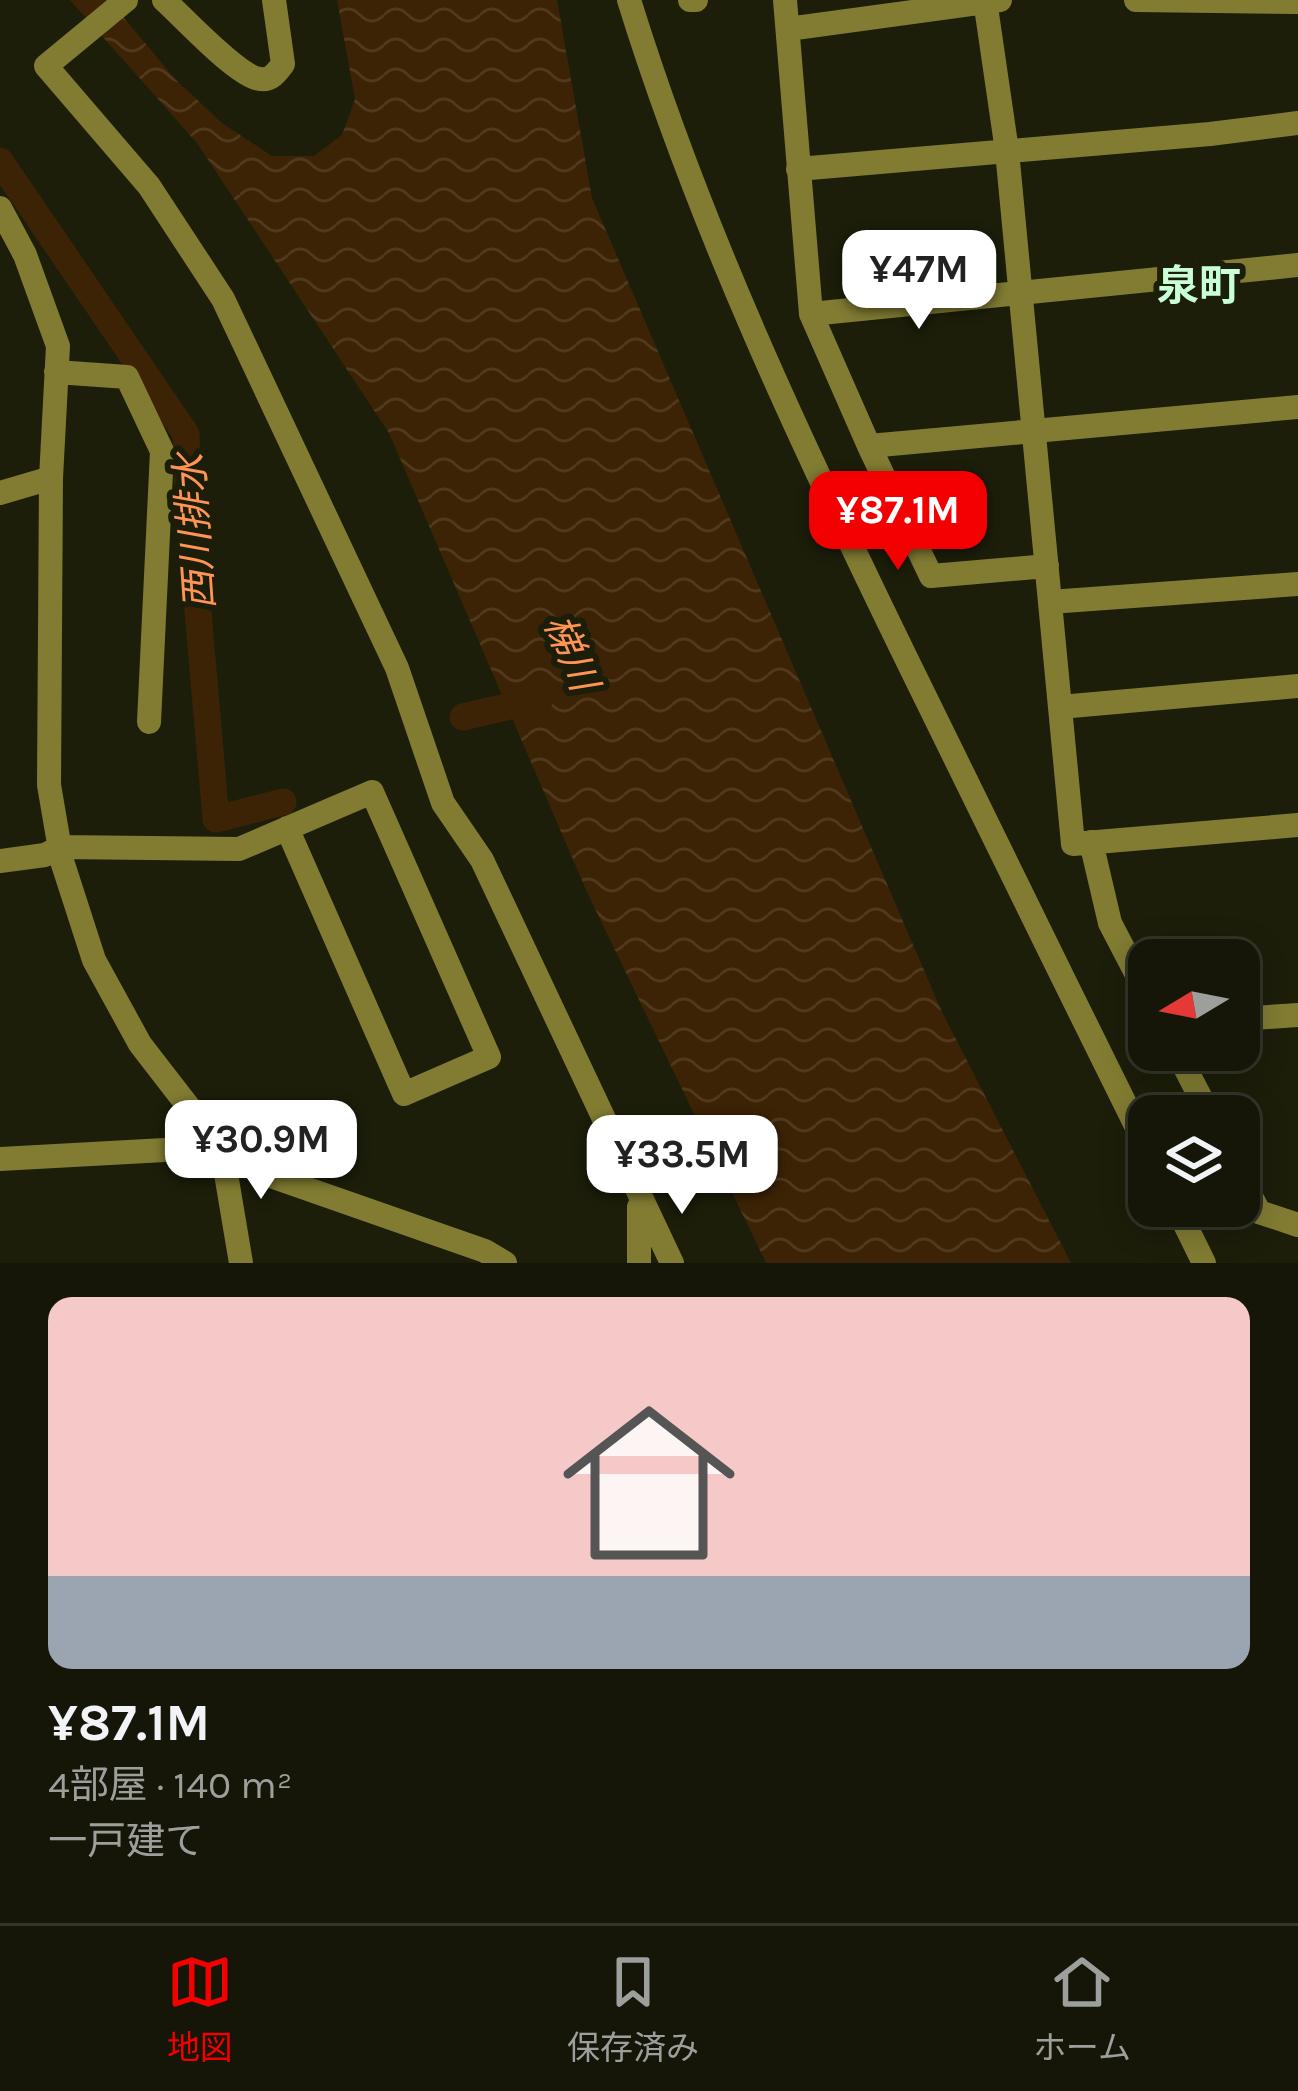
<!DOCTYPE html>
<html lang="ja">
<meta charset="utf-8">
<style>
body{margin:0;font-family:Karla,"Noto Sans JP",sans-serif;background:#222316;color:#f1f3f6;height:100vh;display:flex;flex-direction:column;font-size:45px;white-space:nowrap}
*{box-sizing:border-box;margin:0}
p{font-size:39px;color:#9d9f9c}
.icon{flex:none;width:66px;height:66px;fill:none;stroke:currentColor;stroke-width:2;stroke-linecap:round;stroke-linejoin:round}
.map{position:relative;height:1263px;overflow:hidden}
.side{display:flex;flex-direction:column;background:#151608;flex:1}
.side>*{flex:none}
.needle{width:78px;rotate:260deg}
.fabs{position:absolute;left:1128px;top:939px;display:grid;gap:24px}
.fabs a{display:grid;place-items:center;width:132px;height:132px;border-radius:24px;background:#151608;box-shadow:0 6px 30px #0003,0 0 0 3px #343529;font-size:60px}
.price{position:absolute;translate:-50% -102px;padding:0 27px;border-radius:24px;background:#fff;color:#222;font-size:39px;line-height:78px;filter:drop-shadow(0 3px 6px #0008)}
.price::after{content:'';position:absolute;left:50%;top:72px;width:36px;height:27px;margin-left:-18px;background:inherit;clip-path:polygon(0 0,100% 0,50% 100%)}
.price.current{background:#f20100;color:#fff}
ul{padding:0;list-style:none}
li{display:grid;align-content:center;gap:24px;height:636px;padding:0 48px}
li+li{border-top:3px solid #343529}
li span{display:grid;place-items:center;height:372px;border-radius:24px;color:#555}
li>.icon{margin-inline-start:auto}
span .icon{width:216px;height:216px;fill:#fffc;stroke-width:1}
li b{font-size:51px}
.dock{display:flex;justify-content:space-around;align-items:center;height:168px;border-top:3px solid #343529;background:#151608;font-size:33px;color:#9d9f9c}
.dock a{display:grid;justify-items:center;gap:6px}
.dock .current{color:#f20100}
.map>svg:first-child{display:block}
</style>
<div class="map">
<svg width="1298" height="1263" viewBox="0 0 1298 1263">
<defs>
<pattern id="water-waves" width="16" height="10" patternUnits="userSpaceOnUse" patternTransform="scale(3)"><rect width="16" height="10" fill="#3c2305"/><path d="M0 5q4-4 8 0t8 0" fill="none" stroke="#50391c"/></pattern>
</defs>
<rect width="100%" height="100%" fill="#1c1e0a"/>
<path fill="url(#water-waves)" d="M70 0H109L175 79 222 123 272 156H314L342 135 355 99 337 0H557L592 198 942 1012 1071 1263H766L587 892 389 433 197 143Z"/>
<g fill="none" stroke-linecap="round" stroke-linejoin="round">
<path stroke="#3c2305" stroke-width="27" d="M0 161 186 434 189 508 216 819 283 802
M463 717 540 699"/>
<path stroke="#817c32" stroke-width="24" d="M126 0 46 66 149 186 223 299 397 668 443 803 482 860 672 1263
M164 0C183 17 238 77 260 79 271 81 277 72 283 64L274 0
M629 0C700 229 803 447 908 662 988 825 1068 989 1149 1152
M690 0H696
M785 0 811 314 869 446 931 576 1047 566
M985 0 1007 151 1073 844 1298 825
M1136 0 1298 2
M788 29 1000 0
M798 169 1210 134 1298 123
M0 208 25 255 58 346 51 478 49 785 62 861 94 960 140 1044 222 1150 262 1173 485 1251 505 1263
M811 314 1298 265
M56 372 127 377 162 451 149 722
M869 446 1298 407
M0 493 51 478
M1050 602 1298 584
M1060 707 1298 686
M1091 842 1110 923 1149 998
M0 861 45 855 60 847 239 849 372 792 489 1057 404 1094 287 828
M1239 1019 1298 1015
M1176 1050 1210 1116
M0 1159 183 1149 206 1132
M1239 1173 1259 1212 1298 1225
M1176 1206 1204 1263
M639 1263V1207"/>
<path stroke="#817c32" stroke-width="24" d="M222 1150 241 1263"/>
</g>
<g text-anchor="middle" stroke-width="12" stroke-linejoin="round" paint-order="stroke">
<g font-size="39" font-style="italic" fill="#ff9455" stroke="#1c1e0a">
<text transform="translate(194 532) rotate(-94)" y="14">西川排水</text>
<text transform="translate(572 652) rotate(67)" y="14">梯川</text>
</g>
<g font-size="42" font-weight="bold" fill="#c9ffd8" stroke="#1c1e0a">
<text x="1199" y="300">泉町</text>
</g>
</g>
</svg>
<div class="fabs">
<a><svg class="needle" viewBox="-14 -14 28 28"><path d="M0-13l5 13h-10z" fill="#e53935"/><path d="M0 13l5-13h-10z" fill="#9d9f9c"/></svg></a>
<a><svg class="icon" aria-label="layers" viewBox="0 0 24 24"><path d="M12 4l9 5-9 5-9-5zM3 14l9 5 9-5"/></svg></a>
</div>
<b class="price" style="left:919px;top:332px">¥47M</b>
<b class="price current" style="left:898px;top:573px">¥87.1M</b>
<b class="price" style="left:261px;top:1202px">¥30.9M</b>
<b class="price" style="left:682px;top:1217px">¥33.5M</b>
</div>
<section class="side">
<ul>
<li><span style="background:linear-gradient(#f6c9c9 75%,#9aa5b1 0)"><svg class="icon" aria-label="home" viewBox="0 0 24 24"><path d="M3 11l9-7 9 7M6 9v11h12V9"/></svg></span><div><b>¥87.1M</b><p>4部屋 · 140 m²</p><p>一戸建て</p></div></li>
</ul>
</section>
<nav class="dock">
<a class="current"><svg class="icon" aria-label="map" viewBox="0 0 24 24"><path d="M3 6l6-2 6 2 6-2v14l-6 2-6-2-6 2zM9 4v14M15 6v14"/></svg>地図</a>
<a><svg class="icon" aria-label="saved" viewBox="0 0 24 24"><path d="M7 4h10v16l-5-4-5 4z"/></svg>保存済み</a>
<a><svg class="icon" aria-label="home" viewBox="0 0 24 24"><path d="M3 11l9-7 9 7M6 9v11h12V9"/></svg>ホーム</a>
</nav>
